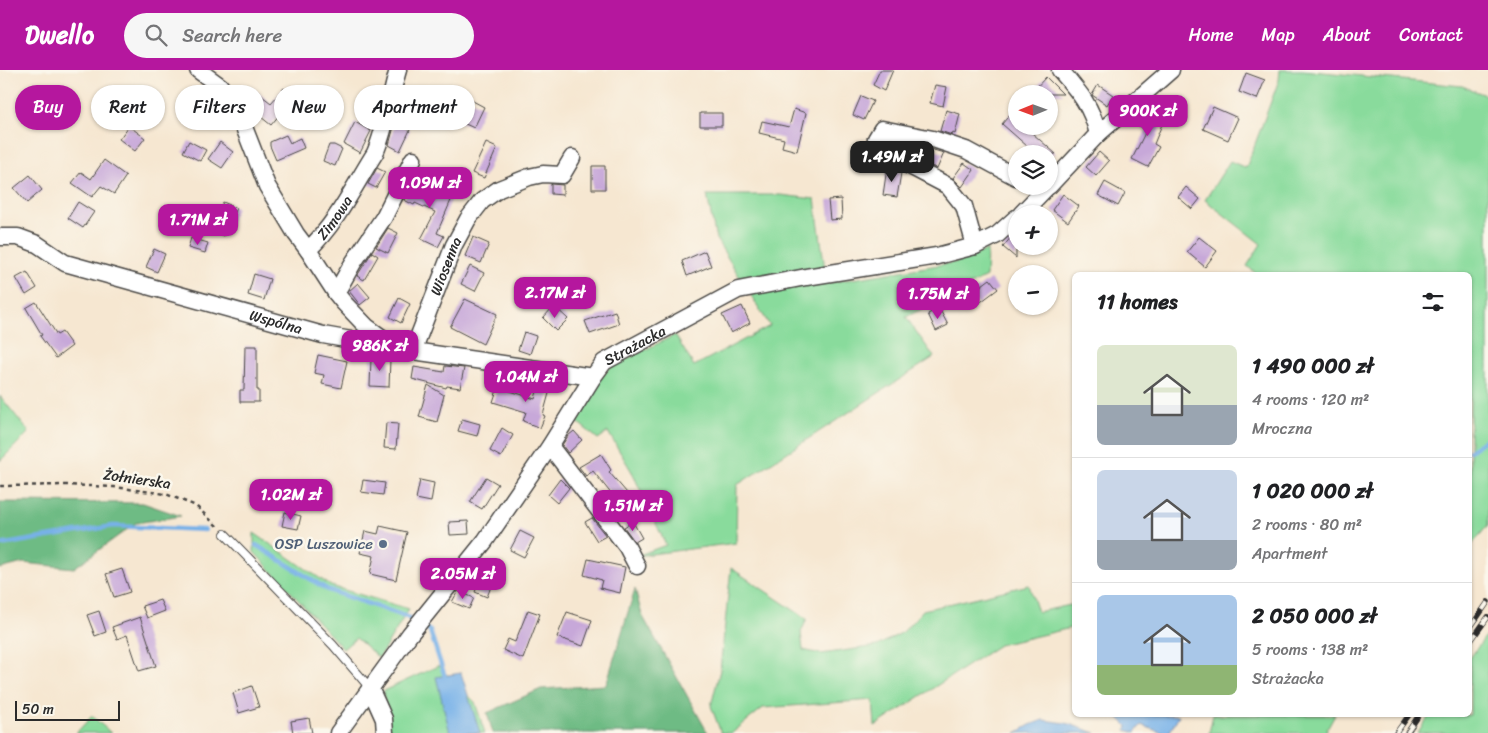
<!DOCTYPE html>
<meta charset="utf-8">
<style>
body{margin:0;font-family:Sriracha,sans-serif;background:#f6f6f6;color:#202124;height:100vh;display:flex;flex-direction:column;font-size:19px;white-space:nowrap}
*{box-sizing:border-box;margin:0}
p{font-size:16px;color:#757577}
.icon{flex:none;width:28px;height:28px;fill:none;stroke:currentColor;stroke-width:2;stroke-linecap:round;stroke-linejoin:round}
.map{position:relative;flex:1;overflow:hidden}
.details{position:absolute;left:1072px;top:202px;width:400px;height:445px;display:flex;flex-direction:column;background:#fff;border-radius:8px;box-shadow:0 1px 4px #0004}
.details>*{flex:none}
.hud{position:absolute;left:15px;top:15px;width:475px;height:45px;display:flex;gap:10px}
.needle{width:32px;rotate:269deg}
.fabs{position:absolute;left:1008px;top:15px;display:grid;gap:10px}
.fabs a{display:grid;place-items:center;width:50px;height:50px;border-radius:50%;background:#fff;box-shadow:0 1px 4px #0004;font-size:25px}
.scale{position:absolute;left:15px;bottom:12px;width:105px;box-sizing:border-box;padding-left:5px;border:2px solid #2b2b2b;border-top:0;font-size:14px;line-height:18px;white-space:nowrap;color:#2b2b2b;-webkit-text-stroke:4px #fbf7ec;paint-order:stroke}
.price{position:absolute;translate:-50% -42px;padding:0 11px;border-radius:10px;background:#b5179e;color:#fff;font-size:16px;line-height:32px;filter:drop-shadow(0 1px 2px #0008)}
.price::after{content:'';position:absolute;left:50%;top:30px;width:15px;height:11px;margin-left:-8px;background:inherit;clip-path:polygon(0 0,100% 0,50% 100%)}
.price.active{background:#222;color:#fff}
ul{padding:0;list-style:none}
li{display:flex;align-items:center;gap:15px;height:125px;padding:0 25px}
li+li{border-top:1px solid #e0e0e0}
li span{display:grid;place-items:center;flex:none;width:140px;height:100px;border-radius:8px;color:#555}
li>.icon{margin-inline-start:auto}
span .icon{width:60px;height:60px;fill:#fffc;stroke-width:1}
li b{font-size:21px}
h2{display:flex;justify-content:space-between;align-items:center;height:60px;padding:0 25px;font-size:21px}
.chip{padding:0 18px;border-radius:22px;background:#fff;box-shadow:0 1px 4px #0004;font-size:18px;line-height:45px}
.chip.active{background:#b5179e;color:#fff}
header{display:flex;align-items:center;gap:30px;box-sizing:border-box;height:70px;padding:0 25px;background:#b5179e;color:#fff}
header strong{font-size:24px}
nav{display:flex;gap:28px;margin-inline-start:auto;font-size:18px}
.search{width:350px;height:45px;background:#f6f6f6;display:flex;align-items:center;gap:12px;box-sizing:border-box;padding:0 18px;border-radius:28px;color:#757577;font-size:19px}
.map>svg:first-child{display:block}
</style>
<header>
<strong>Dwello</strong>
<div class="search"><svg class="icon" aria-label="search" viewBox="0 0 24 24"><circle cx="10" cy="10" r="6"/><path d="M15 15l6 6"/></svg>Search here</div>
<nav><a>Home</a><a>Map</a><a>About</a><a>Contact</a></nav>
</header>
<div class="map">
<svg width="1488" height="663" viewBox="0 0 1488 663">
<rect width="100%" height="100%" fill="#fbf7ec"/>
<filter id="ink" filterUnits="userSpaceOnUse"><feTurbulence type="fractalNoise" baseFrequency=".02" numOctaves="2"/><feDisplacementMap in="SourceGraphic" scale="10" xChannelSelector="R" yChannelSelector="G"/><feConvolveMatrix kernelMatrix="1 2 1 2 8 2 1 2 1" color-interpolation-filters="sRGB"/></filter>
<filter id="wash" filterUnits="userSpaceOnUse"><feTurbulence type="fractalNoise" baseFrequency=".0096" numOctaves="4" result="noise"/><feDisplacementMap in="SourceGraphic" scale="20" xChannelSelector="R" yChannelSelector="G"/><feGaussianBlur stdDeviation="1.12" result="paint"/><feColorMatrix in="noise" values="0 0 0 0 0 0 0 0 0 0 0 0 0 0 0 0 0 1.4 0 .05"/><feComposite in="paint" operator="in"/></filter>
<g filter="url(#wash)">
<rect width="100%" height="100%" fill="#f6e7d1"/>
<path fill="#89db9c" stroke="#5a8364" d="M1280 0H1302L1462 16 1488 26V455L1470 477V205H1258L1247 196 1261 174 1205 130 1230 91 1246 98 1279 10Z
M707 125H780L815 129 827 213 957 192 987 180 986 207 906 247 934 287 737 415 736 473 636 486 666 475 632 402 608 362 598 369 576 351 599 310 610 297 675 265 694 296 770 256 716 169Z
M0 326 29 362 0 391Z
M254 463 331 516 409 539 379 588 356 568 343 579 254 482Z
M731 498 807 549 801 562 803 580 821 584 877 576 903 562 923 540 1029 515 1038 542 1075 534V557L999 575 875 656 873 630 763 638 732 663H721L711 636 720 600Z
M1488 563V663H1417L1430 645H1470V588Z
M438 596 475 632 485 663H389L383 621Z
M1213 645H1335L1325 663H1209Z
M92 646 111 663H76Z"/>
<path fill="#6ebb84" stroke="#4c7358" d="M0 432 143 433 181 446 136 453 74 498 23 493 0 499Z
M635 519 642 545 708 663H493L487 643 541 619 606 615Z"/>
<path fill="#77b1e8" stroke="#516e8a" d="M461 603 480 663H450L436 607Z
M1116 645H1179L1169 663H1163L1141 655 1135 663 1126 660 1127 656Z
M1043 650 1066 653 1096 663H1016L1030 655Z"/>
<g fill="none" stroke-linecap="round" stroke-linejoin="round">
<path stroke="#77b1e8" stroke-width="4.5" d="M1470 381 1488 368
M0 475 113 456 205 460
M256 475 328 520 407 547 430 561 446 610"/>
</g>
<g id="blocks">
<path fill="#c7a8d9" d="M880 0H893L884 21 873 15Z
M1246 3 1265 10 1257 29 1239 22Z
M1046 7 1063 24H1030Z
M935 15 947 17 943 36 930 33Z
M1098 15 1113 25 1107 35 1092 25Z
M252 18 271 33 284 18 294 27 271 55 251 39 250 41 245 36 242 31Z
M861 26 873 31 864 50 853 45Z
M471 30 484 37 474 58 461 52Z
M214 31 222 37 227 45 221 52 206 40Z
M1016 37V56H1024L1056 84H1036L1002 54Z
M1213 37 1238 48 1228 70 1203 59Z
M794 39 806 43 797 81 782 77 784 69 759 63 762 51 789 57Z
M1144 39 1165 47 1154 74 1159 77 1148 97 1132 89 1147 59 1137 55Z
M946 40 960 44 955 64 953 63 952 65 940 61Z
M700 43H722V56H700Z
M355 52 371 61 360 83 344 74Z
M395 53 410 60 400 81 389 75Z
M129 56 145 68 135 81 119 69Z
M286 65 290 73 300 68 304 78 276 90 270 76V72Z
M189 71 206 80 200 91 183 82Z
M220 72 233 82 222 98 208 89Z
M486 73 497 78 484 108 472 103Z
M901 73 930 79 944 83 937 99 900 78Z
M329 75H334L342 79 335 96 323 91Z
M1099 82 1109 91 1096 106 1086 97Z
M104 90 126 106 114 124 101 116 92 127 72 113 81 102 91 109Z
M964 93 974 100 962 117 953 108Z
M592 96H605V119H592Z
M377 98 385 102 376 118 368 114Z
M887 98 897 100 901 103 897 127 883 125Z
M30 105 42 120 27 133 14 118Z
M414 109 425 115 424 116 452 128 437 163 444 166 438 177 421 169 435 142 415 133 414 135 404 130Z
M1105 112 1125 123 1118 136 1098 125Z
M551 114 563 115V125L551 124Z
M1186 117 1200 129 1192 139 1178 127Z
M1063 124 1079 136 1068 152 1052 140Z
M841 129 842 149 830 150 828 130Z
M78 132 94 142 83 158 68 148Z
M223 132 237 138 224 166 210 160Z
M388 158 398 163 388 183 376 177Z
M1016 161V188L1003 177Z
M473 167 489 174 481 193 465 186Z
M1199 167 1217 181 1205 197 1187 182Z
M191 168 208 173 205 183 188 178Z
M154 179 165 184 157 202 146 197Z
M705 181 711 196 687 206 682 191Z
M372 182 378 186 364 210 357 206Z
M470 196 484 203 475 221 461 214Z
M27 202 37 218 26 225 16 208Z
M254 204 270 209 264 230 248 225Z
M990 209 998 219 978 234 970 224Z
M547 210 558 216 549 232 538 227Z
M358 213 370 227 360 235 349 221Z
M399 228 410 234 401 253 390 247Z
M465 229 497 244 483 274 450 257Z
M36 232 57 265 62 262 72 276 56 288 40 266 42 265 26 238Z
M554 236 568 249 556 261 543 248Z
M742 236 750 253 731 263 722 245Z
M939 238 948 255 936 261 928 244Z
M615 241 619 254 590 264 585 251Z
M524 262 536 266 530 284 518 280Z
M245 276H257V320H259V332H240V320H244Z
M318 285 347 291 341 318 322 314 324 305 314 303Z
M371 288 390 289 389 317 370 316Z
M445 296 464 298 460 318 447 316 446 318 412 309 414 297 444 302Z
M539 313 551 316 543 345 545 346 540 358 523 351 526 342 493 332 498 317 535 329Z
M428 315 444 325 437 352 419 347Z
M462 349 480 354 477 366 458 361Z
M386 353 398 354 396 379 384 378Z
M502 358 513 365 501 387 490 381Z
M574 361 582 370 568 383 562 375 568 366Z
M601 384 611 400 609 402 627 423 617 431 593 401 586 406 579 397Z
M486 407 498 414 482 439 470 432Z
M560 409 569 418 557 433 548 425Z
M363 410 385 413 383 425 361 422Z
M420 410 434 413 431 432 416 429Z
M285 442 301 446 298 459 282 456Z
M592 448 606 466 597 471 585 452Z
M468 451 469 464 450 465 449 452Z
M633 452 642 468 635 472 624 457Z
M380 456 407 462 396 510 370 504 374 486 360 483 365 461 378 464Z
M520 461 534 468 524 487 510 480Z
M588 489 625 497 620 523 600 518 602 510 584 505Z
M122 499 130 522 114 527 106 504Z
M482 504 494 509 487 527 475 522Z
M458 521 474 528 469 539 452 532Z
M160 530 165 541 147 548 142 536Z
M528 540 540 544 523 589 503 580 508 569 515 572Z
M99 541 106 562 95 566 87 545Z
M567 542 592 550 583 576 557 567Z
M140 547 156 596 139 601 127 565 117 569 112 557Z
M252 616 259 637 239 643 233 623Z
M309 648 312 663H293L291 651Z"/>
</g>
</g>
<g filter="url(#ink)">
<use href="#blocks" fill-opacity="0" stroke="#494744" stroke-width="1"/>
<g fill="none" stroke-linecap="round" stroke-linejoin="round">
<g stroke="#494744" stroke-width="10">
<path id="service" d="M225 464 333 575 370 618"/>
</g>
<g stroke="#494744" stroke-width="19">
<g id="minor">
<path d="M198 0 220 16 232 34 242 52 267 116 296 164 308 180 336 223 344 233 367 257 392 275"/>
<path d="M1060 0C1079 22 1091 35 1098 64"/>
<path d="M1049 116 1098 64 1171 0"/>
<path d="M1021 144 1048 116"/>
<path id="s1" d="M0 167H18L37 174 65 193 323 265 413 281 593 307"/>
<path d="M975 176 964 136 948 116 906 94 885 80 876 69 882 59 933 69 966 80 1016 107"/>
<path id="s2" d="M308 180C337 153 354 116 375 83 386 58 390 27 398 0"/>
<path d="M336 223 353 193 384 147 413 89"/>
<path id="s3" d="M413 281 454 175 468 149 482 131 499 119 529 107 543 104 562 105 572 88"/>
<path d="M550 376 627 477 637 496"/>
<path d="M370 618 384 649 385 663"/>
<path id="s4" d="M338 663 410 564 485 471 550 376 593 307 604 292 738 220 806 207 937 186 975 176 997 165 1016 148"/>
</g>
</g>
<path stroke="#494744" stroke-width="2.5" stroke-dasharray="4 4" stroke-linecap="butt" d="M0 416 67 415 114 417 166 424 196 436 219 458"/>
<use href="#service" stroke="#fff" stroke-width="8"/>
<use href="#minor" stroke="#fff" stroke-width="16"/>
<g stroke="#2b2b2b" stroke-width="5.5">
<path id="rail" d="M1470 558 1488 532
M1470 572 1488 547
M1396 663 1409 645
M1407 663 1419 645"/>
</g>
<use href="#rail" stroke="#fbf7ec" stroke-width="4" stroke-dasharray="11" stroke-linecap="butt"/>
</g>
</g>
<circle fill="#5c6f8a" stroke="#fbf7ec" stroke-width="2" cx="383" cy="474" r="5"/>
<g text-anchor="middle" stroke-width="5" stroke-linejoin="round" paint-order="stroke">
<g font-size="15" fill="#2b2b2b" stroke="#fbf7ec">
<text dy="5" stroke="none"><textPath href="#s2" startOffset="42">Zimowa</textPath></text>
<text dy="5" stroke="none"><textPath href="#s3" startOffset="91">Wiosenna</textPath></text>
<text dy="5" stroke="none"><textPath href="#s1" startOffset="291">Wspólna</textPath></text>
<text dy="5" stroke="none"><textPath href="#s4" startOffset="492">Strażacka</textPath></text>
<text transform="translate(137 409) rotate(8)" y="5">Żołnierska</text>
</g>
<g font-size="15" fill="#4e5e75" stroke="#fbf7ec" text-anchor="end">
<text x="373" y="479">OSP Luszowice</text>
</g>
</g>
</svg>
<div class="fabs">
<a><svg class="needle" viewBox="-14 -14 28 28"><path d="M0-13l5 13h-10z" fill="#e53935"/><path d="M0 13l5-13h-10z" fill="#757577"/></svg></a>
<a><svg class="icon" aria-label="layers" viewBox="0 0 24 24"><path d="M12 4l9 5-9 5-9-5zM3 14l9 5 9-5"/></svg></a>
<a>+</a>
<a>−</a>
</div>
<div class="scale">50 m</div>
<b class="price" style="left:1148px;top:67px">900K zł</b>
<b class="price active" style="left:892px;top:113px">1.49M zł</b>
<b class="price" style="left:430px;top:139px">1.09M zł</b>
<b class="price" style="left:198px;top:176px">1.71M zł</b>
<b class="price" style="left:555px;top:249px">2.17M zł</b>
<b class="price" style="left:938px;top:250px">1.75M zł</b>
<b class="price" style="left:380px;top:302px">986K zł</b>
<b class="price" style="left:526px;top:333px">1.04M zł</b>
<b class="price" style="left:291px;top:451px">1.02M zł</b>
<b class="price" style="left:633px;top:462px">1.51M zł</b>
<b class="price" style="left:463px;top:530px">2.05M zł</b>
<div class="hud">
<a class="chip active">Buy</a>
<a class="chip">Rent</a>
<a class="chip">Filters</a>
<a class="chip">New</a>
<a class="chip">Apartment</a>
</div>
<section class="details">
<h2>11 homes<svg class="icon" aria-label="filters" viewBox="0 0 24 24"><path d="M4 7h16M4 17h16"/><circle cx="9" cy="7" r="2"/><circle cx="15" cy="17" r="2"/></svg></h2>
<ul>
<li><span style="background:linear-gradient(#dfe7d0 60%,#9aa5b1 0)"><svg class="icon" aria-label="home" viewBox="0 0 24 24"><path d="M3 11l9-7 9 7M6 9v11h12V9"/></svg></span><div><b>1 490 000 zł</b><p>4 rooms · 120 m²</p><p>Mroczna</p></div></li>
<li><span style="background:linear-gradient(#c9d6e8 70%,#9aa5b1 0)"><svg class="icon" aria-label="home" viewBox="0 0 24 24"><path d="M3 11l9-7 9 7M6 9v11h12V9"/></svg></span><div><b>1 020 000 zł</b><p>2 rooms · 80 m²</p><p>Apartment</p></div></li>
<li><span style="background:linear-gradient(#a9c7e8 70%,#8fb573 0)"><svg class="icon" aria-label="home" viewBox="0 0 24 24"><path d="M3 11l9-7 9 7M6 9v11h12V9"/></svg></span><div><b>2 050 000 zł</b><p>5 rooms · 138 m²</p><p>Strażacka</p></div></li>
</ul>
</section>
</div>
